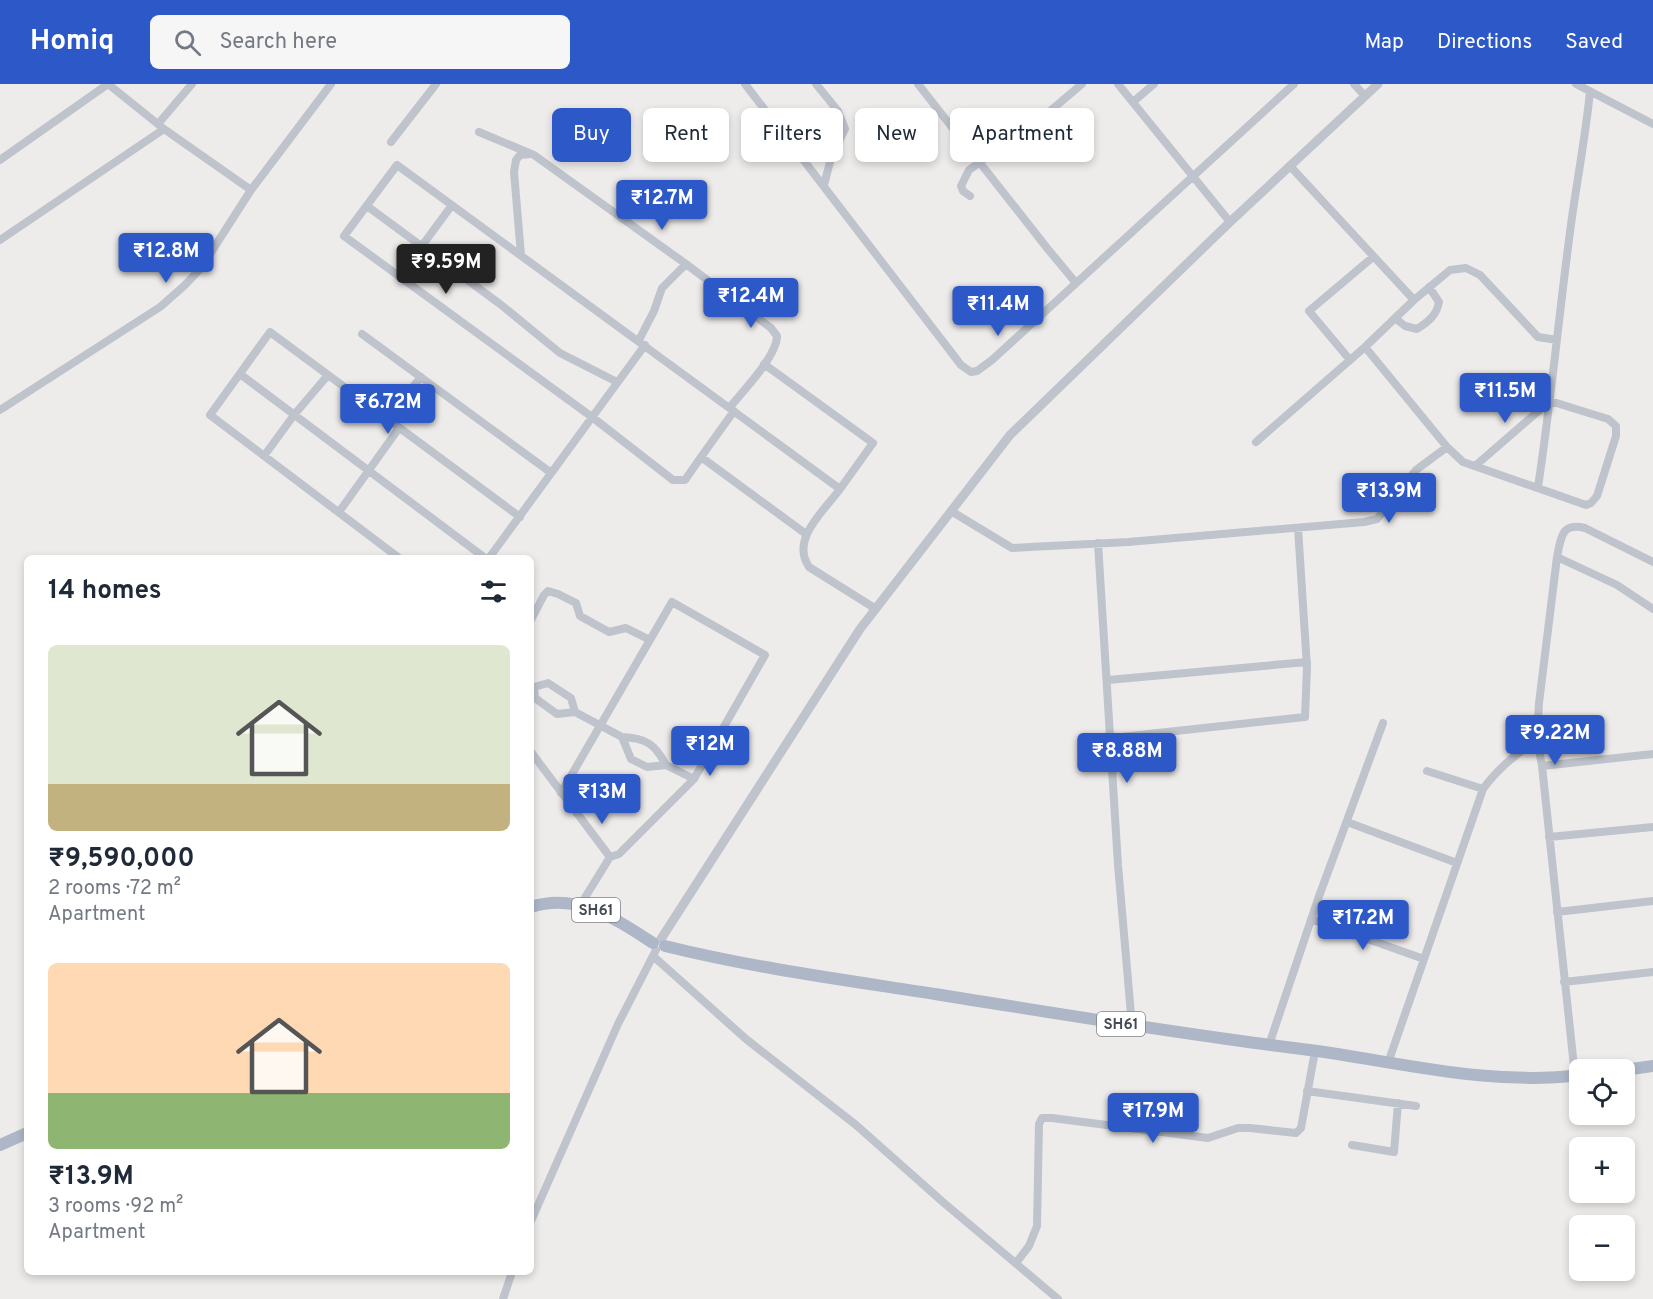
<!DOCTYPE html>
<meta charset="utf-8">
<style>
body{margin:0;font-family:Overpass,sans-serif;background:#f6f6f7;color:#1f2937;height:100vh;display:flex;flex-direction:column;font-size:22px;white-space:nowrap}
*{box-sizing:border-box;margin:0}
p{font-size:20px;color:#747a83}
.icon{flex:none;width:33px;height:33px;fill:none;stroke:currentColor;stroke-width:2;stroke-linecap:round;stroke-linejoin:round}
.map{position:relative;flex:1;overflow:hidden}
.sheet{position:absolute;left:24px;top:471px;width:510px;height:720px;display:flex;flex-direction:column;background:#fff;border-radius:9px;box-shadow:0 3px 9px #0003}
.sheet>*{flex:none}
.hud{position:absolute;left:552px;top:24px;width:570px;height:54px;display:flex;gap:12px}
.buttons{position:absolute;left:1569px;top:975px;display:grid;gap:12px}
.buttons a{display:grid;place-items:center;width:66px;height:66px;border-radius:9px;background:#fff;box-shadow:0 3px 9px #0003;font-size:30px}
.price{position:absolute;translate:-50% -51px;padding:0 14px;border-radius:6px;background:#2c59c7;color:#fff;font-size:20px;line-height:39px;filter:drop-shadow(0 2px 3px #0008)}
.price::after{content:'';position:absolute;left:50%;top:36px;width:18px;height:14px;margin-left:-9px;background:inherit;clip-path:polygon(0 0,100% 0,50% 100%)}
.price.selected{background:#222;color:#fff}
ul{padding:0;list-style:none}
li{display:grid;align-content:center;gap:12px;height:318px;padding:0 24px}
li span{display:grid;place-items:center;height:186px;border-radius:9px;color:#555}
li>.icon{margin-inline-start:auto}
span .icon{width:108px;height:108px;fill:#fffc;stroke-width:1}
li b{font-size:26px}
h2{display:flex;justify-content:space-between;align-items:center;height:72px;padding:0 24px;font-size:26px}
.tag{padding:0 21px;border-radius:9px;background:#fff;box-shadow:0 3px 9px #0003;font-size:21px;line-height:54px}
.tag.selected{background:#2c59c7;color:#fff}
header{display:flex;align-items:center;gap:36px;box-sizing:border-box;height:84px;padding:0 30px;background:#2c59c7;color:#fff}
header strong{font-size:28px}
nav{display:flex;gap:33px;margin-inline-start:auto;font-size:21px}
.search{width:420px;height:54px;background:#f6f6f7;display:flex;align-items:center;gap:15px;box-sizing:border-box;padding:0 21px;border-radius:9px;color:#747a83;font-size:22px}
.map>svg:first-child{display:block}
</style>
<header>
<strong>Homiq</strong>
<div class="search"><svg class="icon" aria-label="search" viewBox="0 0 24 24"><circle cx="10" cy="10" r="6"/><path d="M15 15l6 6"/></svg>Search here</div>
<nav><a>Map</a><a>Directions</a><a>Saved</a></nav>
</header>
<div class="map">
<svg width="1653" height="1215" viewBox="0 0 1653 1215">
<rect width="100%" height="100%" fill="#eeeceb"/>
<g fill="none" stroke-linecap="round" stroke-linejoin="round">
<path stroke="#bec3cc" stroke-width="8" d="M745 0 961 281 971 288 977 287 992 276 1294 0
M816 0 838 27 845 45 831 74 824 101
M918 0 1047 164 1076 199
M1118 0 1230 138
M1354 0 1365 12
M1576 0 1653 40
M1133 18 1154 0
M158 40 192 0
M479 48 534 71 686 180 662 204 654 227 639 256
M391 58 436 0
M0 76 108 0 164 45 0 156
M1290 82 1414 216
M251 106 331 0
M970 112 963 107 961 102 969 86 1043 33 1082 0
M367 122 500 220 560 269 617 298
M521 171 514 88 516 76 520 71 530 70
M686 180 771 244 777 252C777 272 743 307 730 323
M399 193 452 121
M1395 234 1405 242 1417 245C1428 238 1437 231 1439 218L1429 203
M362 250 550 388
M1350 276 1309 227 1373 173
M764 280 873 359 840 405
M240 290 485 474
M0 326 160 223 184 202 201 184 251 106 164 45
M387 334 421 293
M1256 358 1365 263
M1447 363 1463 378 1586 421 1591 419 1597 412 1616 352V342L1608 335 1550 317 1475 382
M264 372 294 331 328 291
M701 373 734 327
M1538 403C1552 311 1560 218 1573 126 1579 86 1586 47 1590 8
M951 427 1012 464 1128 458 1364 438 1377 435 1416 386 1447 363 1365 263 1414 216 1450 186 1466 184 1480 191 1538 253 1557 256
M339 428 399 344
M806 450 701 373 685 396H673L592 333 344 152 397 81 840 405C824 427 790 455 809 483L876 525
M1098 459 1118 781 1132 942
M1557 473 1617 501 1653 525
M399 474 210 331 270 248 520 433
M489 474 645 261
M531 536 544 511 548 507 558 510 576 519 580 532 609 548 626 544 650 556
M1108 596 1307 578
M531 601 534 603 535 614 557 630 575 628 622 653 631 675 647 683 666 681 694 695
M534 603 548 599 571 614 575 628
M622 653C646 654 655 660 666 681
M1112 654 1305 633 1307 583 1298 444
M531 668 610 773 581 820
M1542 682 1653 670
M1427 687 1483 705
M561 709 672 518 765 571 694 695 619 770 610 773
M1347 738 1457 779
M1549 753 1653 743
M1557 828 1653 817
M1311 835 1424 875
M653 872 746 955 856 1041 944 1119 1058 1215
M1564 898 1653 888
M1269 961 1318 815 1383 639
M1388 979 1483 705C1498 684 1517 670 1537 655
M1575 992 1542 682 1537 655 1539 619 1557 473C1561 454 1561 438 1585 444L1653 478
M1307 1007 1416 1022
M1352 1061 1394 1068 1398 1019
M531 1137 618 940 656 866
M1016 1179 1029 1162 1037 1142 1039 1040 1042 1034H1052L1208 1054 1238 1044H1250L1296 1049 1301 1044 1315 967
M503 1215 512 1188"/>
<path stroke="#bec3cc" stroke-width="9" d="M661 855 860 545 1010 351 1230 138 1378 0"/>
<path stroke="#adb7c8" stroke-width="12" d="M531 823C577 808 616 835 653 859
M665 862C754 884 845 896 935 910 1054 929 1174 949 1294 964 1389 975 1483 1003 1580 991
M1624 986 1653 982
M0 1061 27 1049"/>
</g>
<g text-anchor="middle" stroke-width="4.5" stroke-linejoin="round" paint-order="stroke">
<g fill="#fff" stroke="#7e8289" stroke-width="1.5">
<rect x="572" y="814" width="48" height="24" rx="4.5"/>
<rect x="1097" y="928" width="48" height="24" rx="4.5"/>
</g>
<g font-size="15" font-weight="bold" fill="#464c56">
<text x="596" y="831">SH61</text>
<text x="1121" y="945">SH61</text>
</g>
</g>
</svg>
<div class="buttons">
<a><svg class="icon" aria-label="locate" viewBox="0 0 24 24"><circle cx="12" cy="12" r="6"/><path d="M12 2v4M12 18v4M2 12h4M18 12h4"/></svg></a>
<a>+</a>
<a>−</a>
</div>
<b class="price" style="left:662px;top:147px">₹12.7M</b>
<b class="price" style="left:166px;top:200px">₹12.8M</b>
<b class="price selected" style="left:446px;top:211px">₹9.59M</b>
<b class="price" style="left:751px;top:245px">₹12.4M</b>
<b class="price" style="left:998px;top:253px">₹11.4M</b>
<b class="price" style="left:1505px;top:340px">₹11.5M</b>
<b class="price" style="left:388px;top:351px">₹6.72M</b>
<b class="price" style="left:1389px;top:440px">₹13.9M</b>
<b class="price" style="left:1555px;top:682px">₹9.22M</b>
<b class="price" style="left:710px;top:693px">₹12M</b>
<b class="price" style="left:1127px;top:700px">₹8.88M</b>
<b class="price" style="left:602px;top:741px">₹13M</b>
<b class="price" style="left:1363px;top:867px">₹17.2M</b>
<b class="price" style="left:1153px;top:1060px">₹17.9M</b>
<div class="hud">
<a class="tag selected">Buy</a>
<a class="tag">Rent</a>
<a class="tag">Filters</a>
<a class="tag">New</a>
<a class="tag">Apartment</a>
</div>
<section class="sheet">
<h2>14 homes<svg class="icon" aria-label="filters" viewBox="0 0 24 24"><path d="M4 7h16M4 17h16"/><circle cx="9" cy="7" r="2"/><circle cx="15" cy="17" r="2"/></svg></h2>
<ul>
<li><span style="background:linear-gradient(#dfe7d0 75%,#c2b280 0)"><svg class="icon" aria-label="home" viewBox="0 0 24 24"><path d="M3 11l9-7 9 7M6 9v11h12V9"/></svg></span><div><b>₹9,590,000</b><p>2 rooms · 72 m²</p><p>Apartment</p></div></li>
<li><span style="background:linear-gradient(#ffd9b3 70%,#8fb573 0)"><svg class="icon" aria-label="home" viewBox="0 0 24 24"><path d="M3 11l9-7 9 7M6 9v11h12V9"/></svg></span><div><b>₹13.9M</b><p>3 rooms · 92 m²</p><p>Apartment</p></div></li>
</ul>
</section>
</div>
